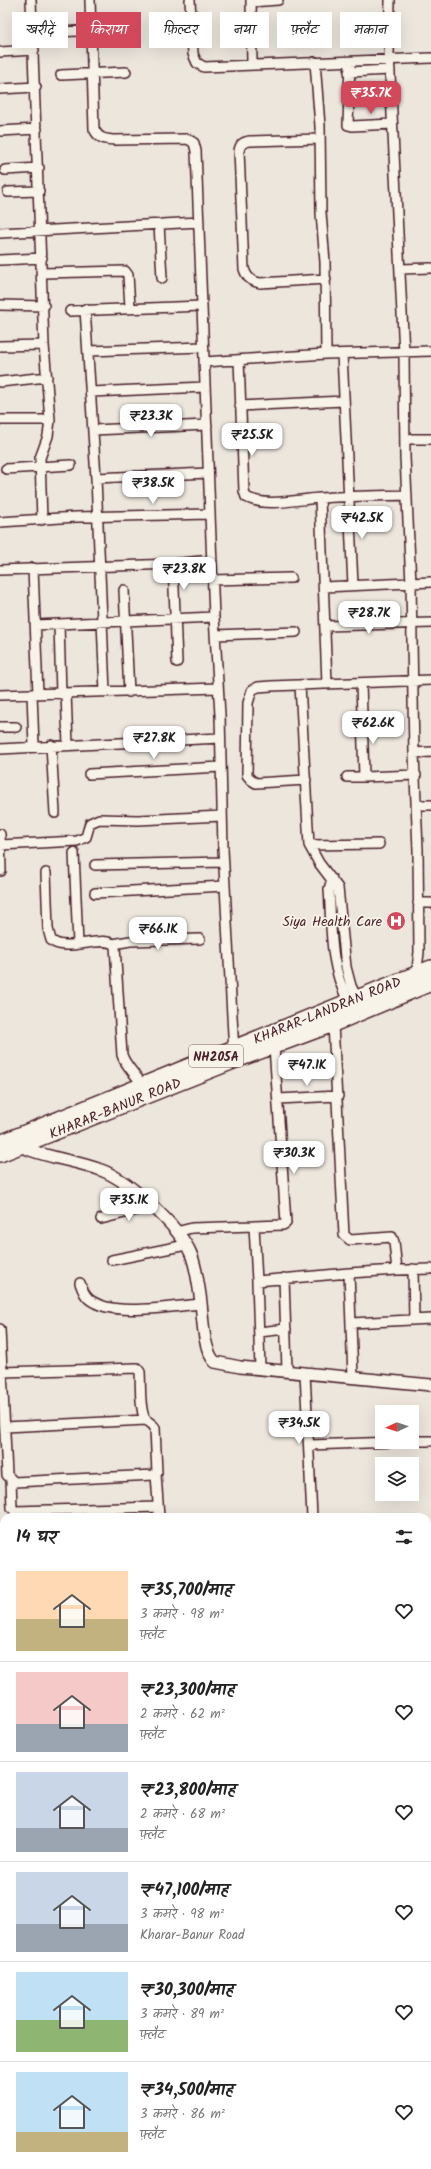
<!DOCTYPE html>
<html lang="hi">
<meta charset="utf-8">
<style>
body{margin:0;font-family:Kalam,"Playpen Sans Deva",sans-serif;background:#f6f6f6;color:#222;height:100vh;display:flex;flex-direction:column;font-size:15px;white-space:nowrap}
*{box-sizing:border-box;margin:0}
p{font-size:13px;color:#767676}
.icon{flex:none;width:22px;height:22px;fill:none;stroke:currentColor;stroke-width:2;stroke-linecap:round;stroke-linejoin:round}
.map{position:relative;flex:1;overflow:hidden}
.sheet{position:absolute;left:0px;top:1513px;width:431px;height:656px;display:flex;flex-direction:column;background:#fff;border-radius:12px 12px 0 0;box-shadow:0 4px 16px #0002}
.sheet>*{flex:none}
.hud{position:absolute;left:12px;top:12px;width:407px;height:36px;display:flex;gap:8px}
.needle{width:26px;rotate:267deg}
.fabs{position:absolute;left:375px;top:1405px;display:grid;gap:8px}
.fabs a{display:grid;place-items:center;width:44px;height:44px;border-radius:0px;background:#fff;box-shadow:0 4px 16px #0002;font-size:20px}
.price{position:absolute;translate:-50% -34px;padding:0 9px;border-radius:8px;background:#fff;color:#222;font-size:13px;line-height:26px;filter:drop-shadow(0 1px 2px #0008)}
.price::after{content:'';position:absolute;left:50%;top:24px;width:12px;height:9px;margin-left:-6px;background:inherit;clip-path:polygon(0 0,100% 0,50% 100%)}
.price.current{background:#d1495b;color:#fff}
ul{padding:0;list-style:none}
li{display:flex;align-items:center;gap:12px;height:100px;padding:0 16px}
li+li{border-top:1px solid #e0e0e0}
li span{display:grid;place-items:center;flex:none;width:112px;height:80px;border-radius:0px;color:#555}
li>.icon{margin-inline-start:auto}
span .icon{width:48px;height:48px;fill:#fffc;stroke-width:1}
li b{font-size:17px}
h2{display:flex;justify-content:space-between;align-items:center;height:48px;padding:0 16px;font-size:17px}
.tag{padding:0 14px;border-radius:0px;background:#fff;box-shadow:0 4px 16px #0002;font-size:14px;line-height:36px}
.tag.current{background:#d1495b;color:#fff}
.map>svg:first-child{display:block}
</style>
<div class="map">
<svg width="431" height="2169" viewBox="0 0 431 2169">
<rect width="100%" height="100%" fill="#ece6dd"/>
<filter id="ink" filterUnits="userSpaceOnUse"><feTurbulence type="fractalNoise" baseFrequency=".025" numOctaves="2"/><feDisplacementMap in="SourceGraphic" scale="8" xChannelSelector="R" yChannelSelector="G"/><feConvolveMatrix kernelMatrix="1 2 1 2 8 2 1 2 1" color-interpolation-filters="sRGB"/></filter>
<g filter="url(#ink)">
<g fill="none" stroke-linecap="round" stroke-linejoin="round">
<g stroke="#4a1f2b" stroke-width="12">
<path id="minor" d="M31 0 44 345 50 420 48 436 40 458 42 520
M90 0 94 129C99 139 104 139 114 140L188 139 194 143 196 151 214 617 220 715 223 849 234 1053
M190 0 193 54 197 63 204 67 431 58
M251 0 252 65
M390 0 389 54 404 353 405 457 411 584 414 753 418 850 419 952 417 969 418 977
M251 2 278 0
M54 32 126 29
M0 52 34 50
M315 62 320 126 321 213 325 262 326 354
M350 62 348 125 352 126 392 124
M349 72 390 70
M61 75 126 72
M0 89 36 87
M0 131 37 129
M320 139 250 141C243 142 240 144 239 151L244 269C247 278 251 281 260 283L326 279
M5 170 39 168
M8 192 39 191
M159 224 162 278
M0 233 199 222
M0 260 42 258
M400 269 431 268
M43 273 125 271 128 275 130 307
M0 305 44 306
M85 309 96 478 105 692
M70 311 202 306
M0 346 44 345
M88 351 203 347
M342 354 353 585
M239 360 244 491 246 497C266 508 299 499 320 498 349 496 378 496 407 495
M204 362 326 354 431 351
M0 382 47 377
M91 392 205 387
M240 406 344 401
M0 420H50
M93 430 207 425
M405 439H431
M6 469 71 465
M96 478 208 473
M320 498 327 684
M0 522 76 517 210 514
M173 564 177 662
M33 568 38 694
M0 570 173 564 211 560
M212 580 291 578
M324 587 431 582
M124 590 129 692
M59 624 61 694
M36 625 214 617
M326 626 431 623
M215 635 296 632
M361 683 364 777 416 775
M300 685 309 845 319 863 338 888 346 967 351 986 357 998
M66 693 68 745
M32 694 34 746
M0 695 218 688
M0 727H16
M51 745 55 813
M0 749 220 738
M414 753 431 752
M89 774 221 767
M347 777H364
M306 780 256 783 251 780 247 775 248 703 252 690 258 687 271 686 431 680
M417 805H431
M0 834 1 871
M0 845 77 841 86 837 90 823 99 819 138 820 222 816
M309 845 379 844
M74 853 78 944
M95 865 223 862
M46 873 48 929 51 940C65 954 105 933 115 946L122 1055C126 1067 136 1074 142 1085
M332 879 329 889C332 931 329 963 348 1001
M95 893 225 886
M418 903H431
M113 944 130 941 200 939
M333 1024 344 1235 350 1240 392 1237 394 1242 397 1270 349 1273 353 1377
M278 1099 338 1096
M101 1219 152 1206
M176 1232 192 1228 254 1226
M112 1260 186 1245
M413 1269 414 1320
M397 1270 431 1269
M284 1278 287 1371
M257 1281 254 1226 283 1225 286 1223 274 1046
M80 1283C82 1289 84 1295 89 1299 112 1318 172 1306 201 1304
M351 1323 431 1319
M0 1329 7 1475 14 1482 154 1475 157 1473 155 1428C152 1422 146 1422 144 1417 139 1404 141 1385 140 1372L137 1368 2 1372
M259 1332 286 1329
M260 1368 257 1281 349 1273
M305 1373 312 1517
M5 1427 146 1420
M412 1441H431
M309 1445 394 1442
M156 1474 159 1517
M11 1480 12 1508 15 1511 158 1507
M0 1580 4 1579
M427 1607H431
M427 1667H431
M427 1749 431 1746
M427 1790 431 1787
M427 1813 431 1815
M0 1917H4
M427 1929 431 1932
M0 1974H4
M427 1987H431
M427 2050 431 2049
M0 2126H4
M427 2137H431
M208 2165V2169
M339 2165V2169"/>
</g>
<g stroke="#4a1f2b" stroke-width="14">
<path id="tertiary" d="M19 1142 20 1146C46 1158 75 1160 101 1170 128 1180 180 1227 191 1254 196 1266 198 1282 200 1295 203 1313 202 1349 215 1362L240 1367 431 1385"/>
</g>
<g stroke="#4a1f2b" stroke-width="18">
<path id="trunk" d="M0 1143 431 968
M0 1154 236 1060 333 1024 431 983"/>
</g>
<use href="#minor" stroke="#f7f3e8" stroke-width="9"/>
<use href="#tertiary" stroke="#f7f3e8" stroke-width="11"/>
<use href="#trunk" stroke="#f7f3e8" stroke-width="15"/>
</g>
</g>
<defs>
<g id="hospital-disc" transform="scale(1)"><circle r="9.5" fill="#d1495b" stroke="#f7f3e8"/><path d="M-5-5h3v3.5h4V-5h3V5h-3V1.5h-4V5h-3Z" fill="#fff"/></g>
</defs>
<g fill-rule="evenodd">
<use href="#hospital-disc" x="396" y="921"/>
</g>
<g text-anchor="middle" stroke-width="3.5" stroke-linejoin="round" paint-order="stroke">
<rect fill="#f7f3e8" stroke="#7e5f64" stroke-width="1" x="189" y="1045" width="54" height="22" rx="3"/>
<g font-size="13" font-weight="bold" fill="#4a1f2b">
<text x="216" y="1061">NH205A</text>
</g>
<g font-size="14" fill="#4a1f2b" stroke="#f7f3e8" text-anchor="end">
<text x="382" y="926">Siya Health Care</text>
</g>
<g font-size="14" fill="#4a1f2b" stroke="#f7f3e8">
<text transform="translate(327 1010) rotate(-22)" y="5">KHARAR-LANDRAN ROAD</text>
<text transform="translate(115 1108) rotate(-22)" y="5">KHARAR-BANUR ROAD</text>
</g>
</g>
</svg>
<div class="fabs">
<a><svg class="needle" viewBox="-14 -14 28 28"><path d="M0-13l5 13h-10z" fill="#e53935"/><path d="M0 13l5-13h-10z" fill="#767676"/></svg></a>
<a><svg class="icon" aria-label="layers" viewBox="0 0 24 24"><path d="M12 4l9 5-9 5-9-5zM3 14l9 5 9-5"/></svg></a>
</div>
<b class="price current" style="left:371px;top:115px">₹35.7K</b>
<b class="price" style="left:151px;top:438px">₹23.3K</b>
<b class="price" style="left:252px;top:457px">₹25.5K</b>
<b class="price" style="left:153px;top:505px">₹38.5K</b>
<b class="price" style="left:362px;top:540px">₹42.5K</b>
<b class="price" style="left:184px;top:591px">₹23.8K</b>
<b class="price" style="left:369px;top:635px">₹28.7K</b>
<b class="price" style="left:373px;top:745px">₹62.6K</b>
<b class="price" style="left:154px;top:760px">₹27.8K</b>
<b class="price" style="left:158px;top:951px">₹66.1K</b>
<b class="price" style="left:307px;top:1087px">₹47.1K</b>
<b class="price" style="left:294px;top:1175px">₹30.3K</b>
<b class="price" style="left:129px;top:1222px">₹35.1K</b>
<b class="price" style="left:299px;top:1445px">₹34.5K</b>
<div class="hud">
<a class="tag">खरीदें</a>
<a class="tag current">किराया</a>
<a class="tag">फ़िल्टर</a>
<a class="tag">नया</a>
<a class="tag">फ़्लैट</a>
<a class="tag">मकान</a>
</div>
<section class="sheet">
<h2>14 घर<svg class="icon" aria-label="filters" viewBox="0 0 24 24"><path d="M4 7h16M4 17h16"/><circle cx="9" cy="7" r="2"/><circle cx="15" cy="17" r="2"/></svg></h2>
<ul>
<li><span style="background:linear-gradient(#ffd9b3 60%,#c2b280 0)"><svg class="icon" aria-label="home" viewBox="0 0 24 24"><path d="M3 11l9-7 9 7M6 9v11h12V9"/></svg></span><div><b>₹35,700/माह</b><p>3 कमरे · 98 m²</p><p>फ़्लैट</p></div><svg class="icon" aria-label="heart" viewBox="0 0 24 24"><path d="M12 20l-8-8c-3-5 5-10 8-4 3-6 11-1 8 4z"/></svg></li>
<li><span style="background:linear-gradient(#f6c9c9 65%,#9aa5b1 0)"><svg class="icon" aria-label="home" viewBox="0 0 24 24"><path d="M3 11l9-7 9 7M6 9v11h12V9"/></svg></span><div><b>₹23,300/माह</b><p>2 कमरे · 62 m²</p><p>फ़्लैट</p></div><svg class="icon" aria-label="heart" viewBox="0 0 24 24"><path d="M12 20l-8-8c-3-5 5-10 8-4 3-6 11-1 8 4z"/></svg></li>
<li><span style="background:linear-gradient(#c9d6e8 70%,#9aa5b1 0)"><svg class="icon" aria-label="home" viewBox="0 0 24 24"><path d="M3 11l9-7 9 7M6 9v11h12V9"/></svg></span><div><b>₹23,800/माह</b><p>2 कमरे · 68 m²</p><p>फ़्लैट</p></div><svg class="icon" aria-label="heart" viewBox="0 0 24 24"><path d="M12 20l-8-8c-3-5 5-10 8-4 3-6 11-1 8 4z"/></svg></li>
<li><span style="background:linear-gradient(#c9d6e8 65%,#9aa5b1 0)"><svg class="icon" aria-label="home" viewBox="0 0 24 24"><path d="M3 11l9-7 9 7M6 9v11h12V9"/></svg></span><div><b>₹47,100/माह</b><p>3 कमरे · 98 m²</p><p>Kharar-Banur Road</p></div><svg class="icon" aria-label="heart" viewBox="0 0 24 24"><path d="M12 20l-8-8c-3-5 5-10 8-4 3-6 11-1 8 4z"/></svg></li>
<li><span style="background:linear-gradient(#bfe0f5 60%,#8fb573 0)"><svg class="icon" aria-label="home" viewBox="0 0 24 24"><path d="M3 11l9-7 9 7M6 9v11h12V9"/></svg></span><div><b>₹30,300/माह</b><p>3 कमरे · 89 m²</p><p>फ़्लैट</p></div><svg class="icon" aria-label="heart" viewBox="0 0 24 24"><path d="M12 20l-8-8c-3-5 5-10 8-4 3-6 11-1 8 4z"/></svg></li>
<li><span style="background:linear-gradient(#bfe0f5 75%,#c2b280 0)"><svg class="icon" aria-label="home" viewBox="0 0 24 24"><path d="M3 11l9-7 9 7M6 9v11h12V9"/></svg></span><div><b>₹34,500/माह</b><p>3 कमरे · 86 m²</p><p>फ़्लैट</p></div><svg class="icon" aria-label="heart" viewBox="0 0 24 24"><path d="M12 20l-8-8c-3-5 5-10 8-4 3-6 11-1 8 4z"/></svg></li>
</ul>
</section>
</div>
